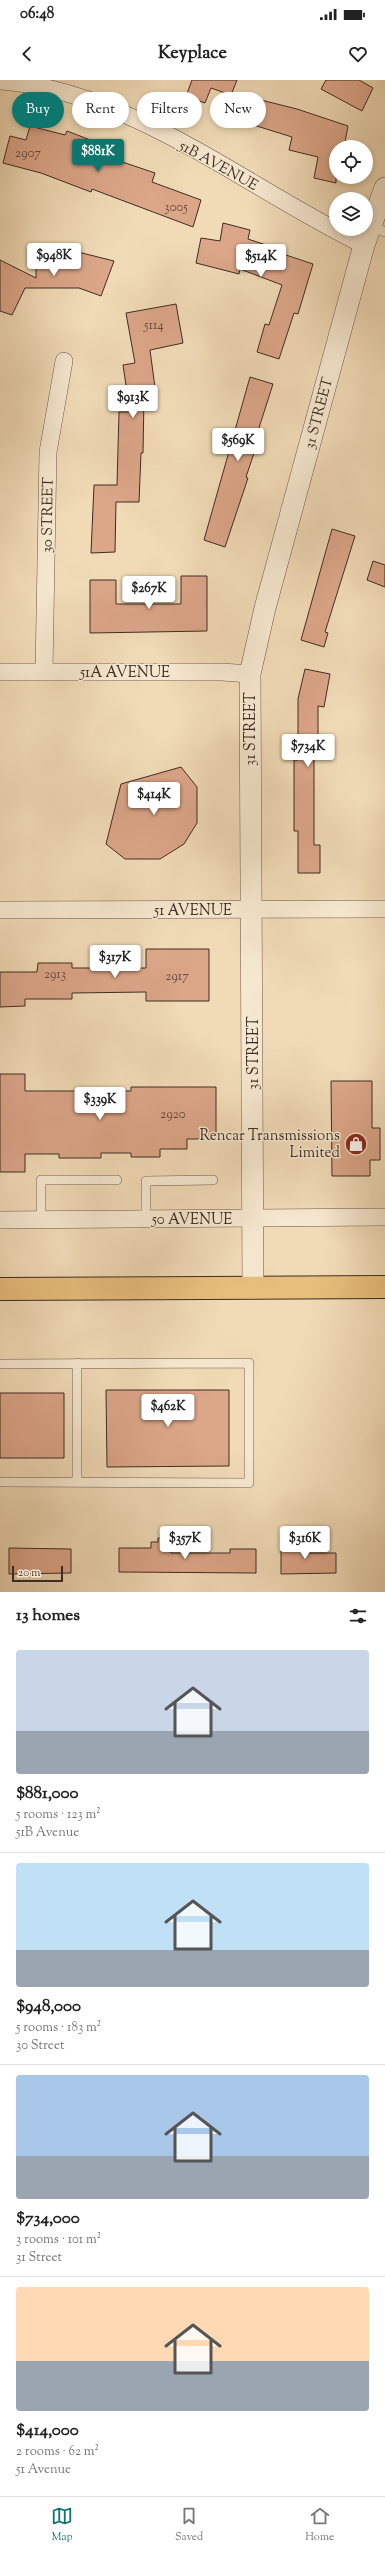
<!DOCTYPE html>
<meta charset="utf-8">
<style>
body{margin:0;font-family:"Sorts Mill Goudy",serif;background:#f2f2f2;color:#222;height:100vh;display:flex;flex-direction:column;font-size:15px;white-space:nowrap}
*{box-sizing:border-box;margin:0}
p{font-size:13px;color:#767676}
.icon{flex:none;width:22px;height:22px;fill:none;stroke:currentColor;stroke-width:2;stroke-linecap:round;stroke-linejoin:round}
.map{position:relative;height:1512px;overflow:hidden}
.panel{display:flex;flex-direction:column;background:#fff;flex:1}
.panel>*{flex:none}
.guide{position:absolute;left:12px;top:12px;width:361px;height:36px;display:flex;gap:8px}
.fabs{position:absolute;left:329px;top:60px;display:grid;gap:8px}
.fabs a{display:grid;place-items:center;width:44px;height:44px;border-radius:50%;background:#fff;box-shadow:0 2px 6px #0003;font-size:20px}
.scale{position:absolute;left:12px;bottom:10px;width:51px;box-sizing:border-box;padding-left:4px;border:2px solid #3e2c25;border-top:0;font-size:11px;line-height:14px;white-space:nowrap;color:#3e2c25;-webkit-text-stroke:3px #f6e8d0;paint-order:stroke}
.price{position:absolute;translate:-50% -34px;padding:0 9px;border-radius:4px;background:#fff;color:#222;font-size:13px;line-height:26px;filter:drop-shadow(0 1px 2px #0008)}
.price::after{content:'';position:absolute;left:50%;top:24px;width:12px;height:9px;margin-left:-6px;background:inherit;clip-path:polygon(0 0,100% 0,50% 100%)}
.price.selected{background:#0f766e;color:#fff}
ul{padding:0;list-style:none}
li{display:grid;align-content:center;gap:8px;height:212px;padding:0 16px}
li+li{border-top:1px solid #e0e0e0}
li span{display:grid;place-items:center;height:124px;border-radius:4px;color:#555}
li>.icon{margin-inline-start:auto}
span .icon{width:72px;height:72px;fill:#fffc;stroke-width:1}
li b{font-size:17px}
h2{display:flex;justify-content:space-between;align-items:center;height:48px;padding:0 16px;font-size:17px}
.pill{padding:0 14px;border-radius:18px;background:#fff;box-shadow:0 2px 6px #0003;font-size:14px;line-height:36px}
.pill.selected{background:#0f766e;color:#fff}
.status{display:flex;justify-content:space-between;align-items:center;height:28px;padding:0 20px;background:#fff;direction:ltr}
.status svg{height:11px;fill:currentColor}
header{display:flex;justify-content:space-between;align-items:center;height:52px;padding:0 16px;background:#fff;font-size:18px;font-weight:800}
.dock{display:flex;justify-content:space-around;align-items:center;height:56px;border-top:1px solid #e0e0e0;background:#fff;font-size:11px;color:#767676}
.dock a{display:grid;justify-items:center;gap:2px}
.dock .selected{color:#0f766e}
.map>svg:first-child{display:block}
</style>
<div class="status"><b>06:48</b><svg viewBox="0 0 49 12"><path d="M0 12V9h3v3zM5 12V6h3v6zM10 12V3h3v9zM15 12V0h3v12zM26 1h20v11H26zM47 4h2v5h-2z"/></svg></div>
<header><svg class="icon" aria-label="back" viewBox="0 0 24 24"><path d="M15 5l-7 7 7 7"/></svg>Keyplace<svg class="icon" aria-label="heart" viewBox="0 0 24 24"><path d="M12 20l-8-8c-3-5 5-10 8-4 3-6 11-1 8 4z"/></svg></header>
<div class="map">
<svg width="385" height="1512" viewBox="0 0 385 1512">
<rect width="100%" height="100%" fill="#f1dbb7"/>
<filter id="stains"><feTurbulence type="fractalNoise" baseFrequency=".005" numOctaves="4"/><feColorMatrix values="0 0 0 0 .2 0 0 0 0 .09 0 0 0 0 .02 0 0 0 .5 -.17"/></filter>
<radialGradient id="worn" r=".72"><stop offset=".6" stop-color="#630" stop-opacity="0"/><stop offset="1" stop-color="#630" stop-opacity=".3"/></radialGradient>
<path fill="#dca689" stroke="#3e2c25" d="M192 0H237L231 15 211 8 205 23 186 16Z
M326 0H359L373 8 362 31 321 9Z
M237 14 297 29 348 46 344 67H336V103L314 98 318 77 289 70 292 57 231 38Z
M30 46 65 55 67 51 93 61 90 71 155 93 152 102 201 120 193 147 92 109 91 112 41 93 3 83 10 56 26 60Z
M223 143 250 150 248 159 284 171 283 174 313 184 298 234 294 233 279 279 257 272 265 244 269 245 282 205 240 189 239 194 196 183 201 158 220 161Z
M54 173H82L114 181 101 216 79 208H25L12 235 0 231V180L36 198V180L54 179Z
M176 224 183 263 150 270 156 315 144 317 143 373H141L139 422H116L115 472 91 473 94 405H117L119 332H130L123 285 135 283 126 233Z
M250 297 273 304 258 351 261 352 246 397 248 398 225 467 204 460Z
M332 449 355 456 325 552 328 553 324 567 301 560Z
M373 481 385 485V507L367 500Z
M181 496H207V551L90 553V500H116V524H181Z
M305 589 330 594 324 627 318 626V661H314V765H320V793H298V751H294V680H298V619Z
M181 687 197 707V743L184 764 160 779H125L106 764 121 704Z
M146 869H209V921H146V912L72 913V919H25V926L0 927V892H37L38 883H72V888H146Z
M0 994H25V1011H131V1007H216V1059H187V1069H160V1077H131V1073H101V1078H59V1074H25V1092H0Z
M331 1001H372V1048H380V1080H370V1096H332Z
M106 1310H229V1386L107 1387Z
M0 1313H64V1378H0Z
M158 1458H171V1473H230V1469H256V1493L119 1492V1468H151V1462H158Z
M288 1458H303V1473H336V1493L281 1494V1465H288Z
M9 1468 71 1469V1493L9 1494Z"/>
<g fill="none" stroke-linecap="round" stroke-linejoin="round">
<g stroke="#6b584a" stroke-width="10">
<path id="service" d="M371 146 385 152
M146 1139V1101L213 1100
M41 1140V1100H117
M77 1283V1403
M0 1284 249 1283V1403L0 1402"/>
</g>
<g stroke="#6b584a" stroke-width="18">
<path id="minor" d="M0 1C131 10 248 109 364 165
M44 591 48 372 64 281
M0 592H222L250 594
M0 830 385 829
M0 1140 385 1137"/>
</g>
<g stroke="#6b584a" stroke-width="22">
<path id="tertiary" d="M253 1208 250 594 265 528 364 165 385 108"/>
</g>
<g stroke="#3e2c25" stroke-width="24">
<path id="primary" d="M0 1209 385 1207"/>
</g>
<use href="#service" stroke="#f6e8d0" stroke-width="9"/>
<use href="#minor" stroke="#f6e8d0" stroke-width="17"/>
<use href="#tertiary" stroke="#f6e8d0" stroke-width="21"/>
<use href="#primary" stroke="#e8be7c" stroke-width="22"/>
</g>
<defs>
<g id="shop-disc" transform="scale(1.15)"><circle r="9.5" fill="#8f2418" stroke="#f6e8d0"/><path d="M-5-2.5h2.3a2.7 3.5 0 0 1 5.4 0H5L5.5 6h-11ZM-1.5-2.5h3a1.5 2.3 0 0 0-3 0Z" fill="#fff"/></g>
</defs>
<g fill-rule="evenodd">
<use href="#shop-disc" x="356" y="1064"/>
</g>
<g text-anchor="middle" stroke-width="3" stroke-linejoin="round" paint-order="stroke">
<g font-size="13" fill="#664a3e">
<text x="28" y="77">2907</text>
<text x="176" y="131">3005</text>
<text x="154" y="249">5114</text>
<text x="55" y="898">2913</text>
<text x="177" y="900">2917</text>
<text x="173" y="1038">2920</text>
</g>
<g font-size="15" fill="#3e2c25" stroke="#f6e8d0">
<text transform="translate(219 85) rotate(29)" y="5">51B AVENUE</text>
<text transform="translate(318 333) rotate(-75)" y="5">31 STREET</text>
<text transform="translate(47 435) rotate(-89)" y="5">30 STREET</text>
<text x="125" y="597">51A AVENUE</text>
<text transform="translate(250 649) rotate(-90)" y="5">31 STREET</text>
<text x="193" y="835">51 AVENUE</text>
<text transform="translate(253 973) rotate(-90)" y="5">31 STREET</text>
<text x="192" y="1144">50 AVENUE</text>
</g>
<g font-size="15" fill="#3e2c25" stroke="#f6e8d0" text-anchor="end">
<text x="340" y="1060">Rencar Transmissions<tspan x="340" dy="17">Limited</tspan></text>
</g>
</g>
<rect width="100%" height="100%" filter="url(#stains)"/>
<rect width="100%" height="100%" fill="url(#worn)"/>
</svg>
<div class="fabs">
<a><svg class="icon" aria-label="locate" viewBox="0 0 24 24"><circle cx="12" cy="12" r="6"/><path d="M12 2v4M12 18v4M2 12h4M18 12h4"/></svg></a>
<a><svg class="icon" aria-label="layers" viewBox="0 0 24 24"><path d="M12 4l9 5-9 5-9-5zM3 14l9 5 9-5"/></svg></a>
</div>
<div class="scale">20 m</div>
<b class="price selected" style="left:98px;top:93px">$881K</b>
<b class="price" style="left:54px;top:197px">$948K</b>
<b class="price" style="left:261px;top:198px">$514K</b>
<b class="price" style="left:133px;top:339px">$913K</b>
<b class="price" style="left:238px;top:382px">$569K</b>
<b class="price" style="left:149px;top:530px">$267K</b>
<b class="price" style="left:308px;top:688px">$734K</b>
<b class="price" style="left:154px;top:736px">$414K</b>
<b class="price" style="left:115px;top:899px">$317K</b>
<b class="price" style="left:100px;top:1041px">$339K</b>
<b class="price" style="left:168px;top:1348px">$462K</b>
<b class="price" style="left:185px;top:1480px">$357K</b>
<b class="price" style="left:305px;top:1480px">$316K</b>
<div class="guide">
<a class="pill selected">Buy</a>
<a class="pill">Rent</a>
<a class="pill">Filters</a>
<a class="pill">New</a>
</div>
</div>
<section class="panel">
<h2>13 homes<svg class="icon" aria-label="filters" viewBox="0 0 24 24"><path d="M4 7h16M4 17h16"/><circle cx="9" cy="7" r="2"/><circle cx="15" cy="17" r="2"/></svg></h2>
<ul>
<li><span style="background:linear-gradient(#c9d6e8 65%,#9aa5b1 0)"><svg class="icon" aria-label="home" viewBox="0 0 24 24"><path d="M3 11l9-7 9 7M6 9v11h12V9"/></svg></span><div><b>$881,000</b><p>5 rooms · 123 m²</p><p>51B Avenue</p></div></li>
<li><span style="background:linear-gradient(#bfe0f5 70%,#9aa5b1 0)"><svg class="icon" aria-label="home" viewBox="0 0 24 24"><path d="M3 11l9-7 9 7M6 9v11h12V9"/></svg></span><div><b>$948,000</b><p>5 rooms · 183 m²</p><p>30 Street</p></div></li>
<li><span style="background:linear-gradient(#a9c7e8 65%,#9aa5b1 0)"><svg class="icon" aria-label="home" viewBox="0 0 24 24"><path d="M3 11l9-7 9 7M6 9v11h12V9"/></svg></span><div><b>$734,000</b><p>3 rooms · 101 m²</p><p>31 Street</p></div></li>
<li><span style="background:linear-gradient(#ffd9b3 60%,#9aa5b1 0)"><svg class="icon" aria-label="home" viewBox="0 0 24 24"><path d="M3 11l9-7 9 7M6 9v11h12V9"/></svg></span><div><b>$414,000</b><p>2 rooms · 62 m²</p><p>51 Avenue</p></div></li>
</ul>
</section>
<nav class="dock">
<a class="selected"><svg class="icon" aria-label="map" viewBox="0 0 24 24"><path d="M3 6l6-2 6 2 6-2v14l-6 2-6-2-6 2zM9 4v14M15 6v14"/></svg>Map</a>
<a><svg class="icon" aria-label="saved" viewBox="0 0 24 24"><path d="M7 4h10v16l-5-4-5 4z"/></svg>Saved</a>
<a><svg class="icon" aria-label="home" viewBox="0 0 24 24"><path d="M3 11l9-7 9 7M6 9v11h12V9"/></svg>Home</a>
</nav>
